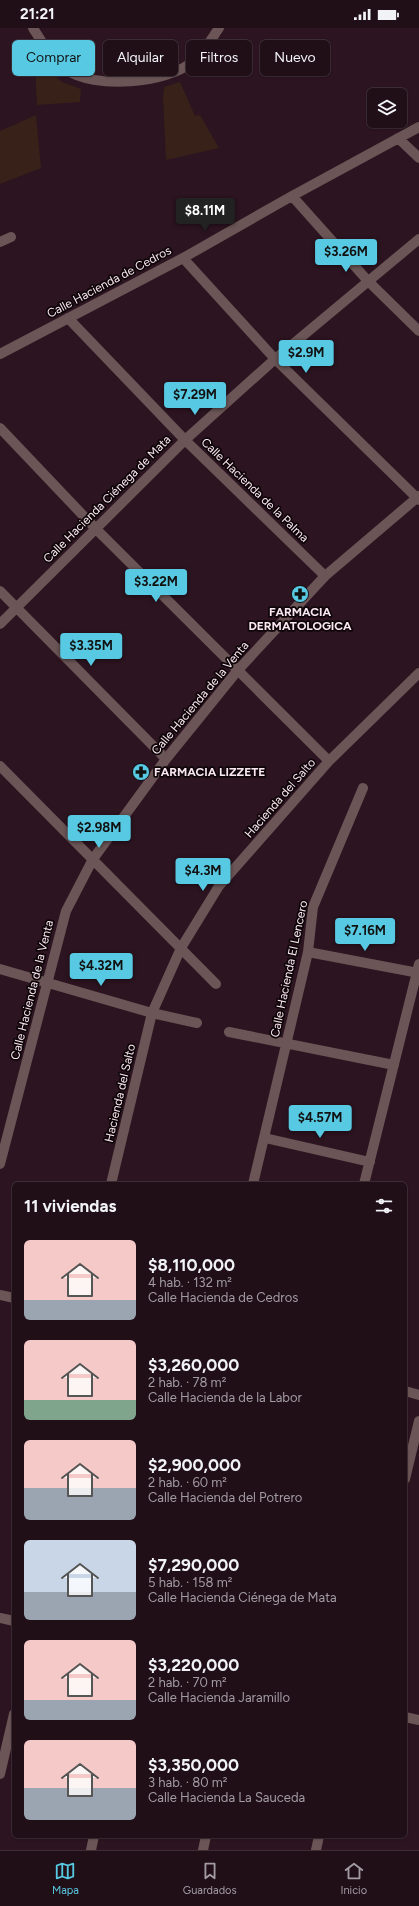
<!DOCTYPE html>
<html lang="es">
<meta charset="utf-8">
<style>
body{margin:0;font-family:Figtree,sans-serif;background:#291821;color:#f1f3f6;height:100vh;display:flex;flex-direction:column;font-size:15px;white-space:nowrap}
*{box-sizing:border-box;margin:0}
p{font-size:13px;color:#a29ca2}
.icon{flex:none;width:22px;height:22px;fill:none;stroke:currentColor;stroke-width:2;stroke-linecap:round;stroke-linejoin:round}
.map{position:relative;flex:1;overflow:hidden}
.side{position:absolute;left:12px;top:1154px;width:395px;height:656px;display:flex;flex-direction:column;background:#210f18;border-radius:6px;box-shadow:0 1px 3px #0004,0 0 0 1px #3e2f37}
.side>*{flex:none}
.guide{position:absolute;left:12px;top:12px;width:395px;height:36px;display:flex;gap:8px}
.fabs{position:absolute;left:367px;top:60px;display:grid;gap:8px}
.fabs a{display:grid;place-items:center;width:40px;height:40px;border-radius:6px;background:#210f18;box-shadow:0 1px 3px #0004,0 0 0 1px #3e2f37;font-size:20px}
.price{position:absolute;translate:-50% -34px;padding:0 9px;border-radius:4px;background:#57c9e2;color:#111;font-size:13px;line-height:26px;filter:drop-shadow(0 1px 2px #0008)}
.price::after{content:'';position:absolute;left:50%;top:24px;width:12px;height:9px;margin-left:-6px;background:inherit;clip-path:polygon(0 0,100% 0,50% 100%)}
.price.selected{background:#222;color:#fff}
ul{padding:0;list-style:none}
li{display:flex;align-items:center;gap:12px;height:100px;padding:0 12px}
li span{display:grid;place-items:center;flex:none;width:112px;height:80px;border-radius:6px;color:#555}
li>.icon{margin-inline-start:auto}
span .icon{width:48px;height:48px;fill:#fffc;stroke-width:1}
li b{font-size:17px}
h2{display:flex;justify-content:space-between;align-items:center;height:48px;padding:0 12px;font-size:17px}
.pill{padding:0 14px;border-radius:6px;background:#210f18;box-shadow:0 1px 3px #0004,0 0 0 1px #3e2f37;font-size:14px;line-height:36px}
.pill.selected{background:#57c9e2;color:#111}
.status{display:flex;justify-content:space-between;align-items:center;height:28px;padding:0 20px;background:#210f18;direction:ltr}
.status svg{height:11px;fill:currentColor}
.tab-bar{display:flex;justify-content:space-around;align-items:center;height:56px;border-top:1px solid #3e2f37;background:#210f18;font-size:11px;color:#a29ca2}
.tab-bar a{display:grid;justify-items:center;gap:2px}
.tab-bar .selected{color:#57c9e2}
.map>svg:first-child{display:block}
</style>
<div class="status"><b>21:21</b><svg viewBox="0 0 49 12"><path d="M0 12V9h3v3zM5 12V6h3v6zM10 12V3h3v9zM15 12V0h3v12zM26 1h20v11H26zM47 4h2v5h-2z"/></svg></div>
<div class="map">
<svg width="419" height="1822" viewBox="0 0 419 1822">
<rect width="100%" height="100%" fill="#2c1420"/>
<path fill="#382118" d="M46 40 62 54 81 61 80 74 37 77 35 41Z
M180 54 195 88 200 87 219 120 166 132 163 71 164 59Z
M36 87 41 140 0 156V103Z"/>
<g fill="none" stroke-linecap="round" stroke-linejoin="round">
<path stroke="#6b5556" stroke-width="10" d="M33 0C42 14 51 31 65 41 94 62 168 56 195 32 205 23 212 10 219 0
M398 110 419 130
M292 168 368 253 419 303
M0 214 11 209
M183 230 275 331 419 472
M68 290 185 412 325 548
M0 326 183 230 292 168 419 99
M0 400 96 501 329 733
M0 563 166 731
M0 596 185 412 275 331 419 211
M0 738 216 956
M308 924 419 945
M0 941 152 985 197 995
M229 1004 394 1037
M265 1110 370 1134
M0 1136 66 883 93 831 166 731 238 642 325 548 419 468
M111 1156 152 985 181 920 219 858 329 733 419 645
M253 1156 308 924 313 879 363 760
M364 1156 419 936
M0 1267 14 1270
M405 1363 419 1367
M405 1451 419 1393
M0 1590 14 1593
M405 1689 419 1692
M0 1746 14 1686
M91 1822 94 1808
M203 1822 206 1808
M316 1822 319 1808"/>
</g>
<defs>
<g id="pharmacy-disc" transform="scale(0.9)"><circle r="9.5" fill="#57c9e2" stroke="#0e0508"/><path d="M-2-6h4v4h4v4h-4v4h-4v-4h-4v-4h4Z" fill="#111"/></g>
</defs>
<g fill-rule="evenodd">
<use href="#pharmacy-disc" x="300" y="566"/>
<use href="#pharmacy-disc" x="141" y="744"/>
</g>
<g text-anchor="middle" stroke-width="3.5" stroke-linejoin="round" paint-order="stroke">
<g font-size="12" fill="#fae8f0" stroke="#0e0508">
<text transform="translate(109 254) rotate(-28)" y="4">Calle Hacienda de Cedros</text>
<text transform="translate(255 462) rotate(44)" y="4">Calle Hacienda de la Palma</text>
<text transform="translate(107 471) rotate(-45)" y="4">Calle Hacienda Ciénega de Mata</text>
<text transform="translate(200 670) rotate(-50)" y="4">Calle Hacienda de la Venta</text>
<text transform="translate(280 770) rotate(-49)" y="4">Hacienda del Salto</text>
<text transform="translate(289 941) rotate(-78)" y="4">Calle Hacienda El Lencero</text>
<text transform="translate(32 962) rotate(-76)" y="4">Calle Hacienda de la Venta</text>
<text transform="translate(120 1065) rotate(-77)" y="4">Hacienda del Salto</text>
</g>
<g font-size="12" font-weight="bold" fill="#fae8f0" stroke="#0e0508">
<text x="300" y="588">FARMACIA<tspan x="300" dy="14">DERMATOLOGICA</tspan></text>
<text x="154" y="748" text-anchor="start">FARMACIA LIZZETE</text>
</g>
</g>
</svg>
<div class="fabs">
<a><svg class="icon" aria-label="layers" viewBox="0 0 24 24"><path d="M12 4l9 5-9 5-9-5zM3 14l9 5 9-5"/></svg></a>
</div>
<b class="price selected" style="left:205px;top:204px">$8.11M</b>
<b class="price" style="left:346px;top:245px">$3.26M</b>
<b class="price" style="left:306px;top:346px">$2.9M</b>
<b class="price" style="left:195px;top:388px">$7.29M</b>
<b class="price" style="left:156px;top:575px">$3.22M</b>
<b class="price" style="left:91px;top:639px">$3.35M</b>
<b class="price" style="left:99px;top:821px">$2.98M</b>
<b class="price" style="left:203px;top:864px">$4.3M</b>
<b class="price" style="left:365px;top:924px">$7.16M</b>
<b class="price" style="left:101px;top:959px">$4.32M</b>
<b class="price" style="left:320px;top:1111px">$4.57M</b>
<div class="guide">
<a class="pill selected">Comprar</a>
<a class="pill">Alquilar</a>
<a class="pill">Filtros</a>
<a class="pill">Nuevo</a>
</div>
<section class="side">
<h2>11 viviendas<svg class="icon" aria-label="filters" viewBox="0 0 24 24"><path d="M4 7h16M4 17h16"/><circle cx="9" cy="7" r="2"/><circle cx="15" cy="17" r="2"/></svg></h2>
<ul>
<li><span style="background:linear-gradient(#f6c9c9 75%,#9aa5b1 0)"><svg class="icon" aria-label="home" viewBox="0 0 24 24"><path d="M3 11l9-7 9 7M6 9v11h12V9"/></svg></span><div><b>$8,110,000</b><p>4 hab. · 132 m²</p><p>Calle Hacienda de Cedros</p></div></li>
<li><span style="background:linear-gradient(#f6c9c9 75%,#7fa58c 0)"><svg class="icon" aria-label="home" viewBox="0 0 24 24"><path d="M3 11l9-7 9 7M6 9v11h12V9"/></svg></span><div><b>$3,260,000</b><p>2 hab. · 78 m²</p><p>Calle Hacienda de la Labor</p></div></li>
<li><span style="background:linear-gradient(#f6c9c9 60%,#9aa5b1 0)"><svg class="icon" aria-label="home" viewBox="0 0 24 24"><path d="M3 11l9-7 9 7M6 9v11h12V9"/></svg></span><div><b>$2,900,000</b><p>2 hab. · 60 m²</p><p>Calle Hacienda del Potrero</p></div></li>
<li><span style="background:linear-gradient(#c9d6e8 65%,#9aa5b1 0)"><svg class="icon" aria-label="home" viewBox="0 0 24 24"><path d="M3 11l9-7 9 7M6 9v11h12V9"/></svg></span><div><b>$7,290,000</b><p>5 hab. · 158 m²</p><p>Calle Hacienda Ciénega de Mata</p></div></li>
<li><span style="background:linear-gradient(#f6c9c9 75%,#9aa5b1 0)"><svg class="icon" aria-label="home" viewBox="0 0 24 24"><path d="M3 11l9-7 9 7M6 9v11h12V9"/></svg></span><div><b>$3,220,000</b><p>2 hab. · 70 m²</p><p>Calle Hacienda Jaramillo</p></div></li>
<li><span style="background:linear-gradient(#f6c9c9 60%,#9aa5b1 0)"><svg class="icon" aria-label="home" viewBox="0 0 24 24"><path d="M3 11l9-7 9 7M6 9v11h12V9"/></svg></span><div><b>$3,350,000</b><p>3 hab. · 80 m²</p><p>Calle Hacienda La Sauceda</p></div></li>
</ul>
</section>
</div>
<nav class="tab-bar">
<a class="selected"><svg class="icon" aria-label="map" viewBox="0 0 24 24"><path d="M3 6l6-2 6 2 6-2v14l-6 2-6-2-6 2zM9 4v14M15 6v14"/></svg>Mapa</a>
<a><svg class="icon" aria-label="saved" viewBox="0 0 24 24"><path d="M7 4h10v16l-5-4-5 4z"/></svg>Guardados</a>
<a><svg class="icon" aria-label="home" viewBox="0 0 24 24"><path d="M3 11l9-7 9 7M6 9v11h12V9"/></svg>Inicio</a>
</nav>
